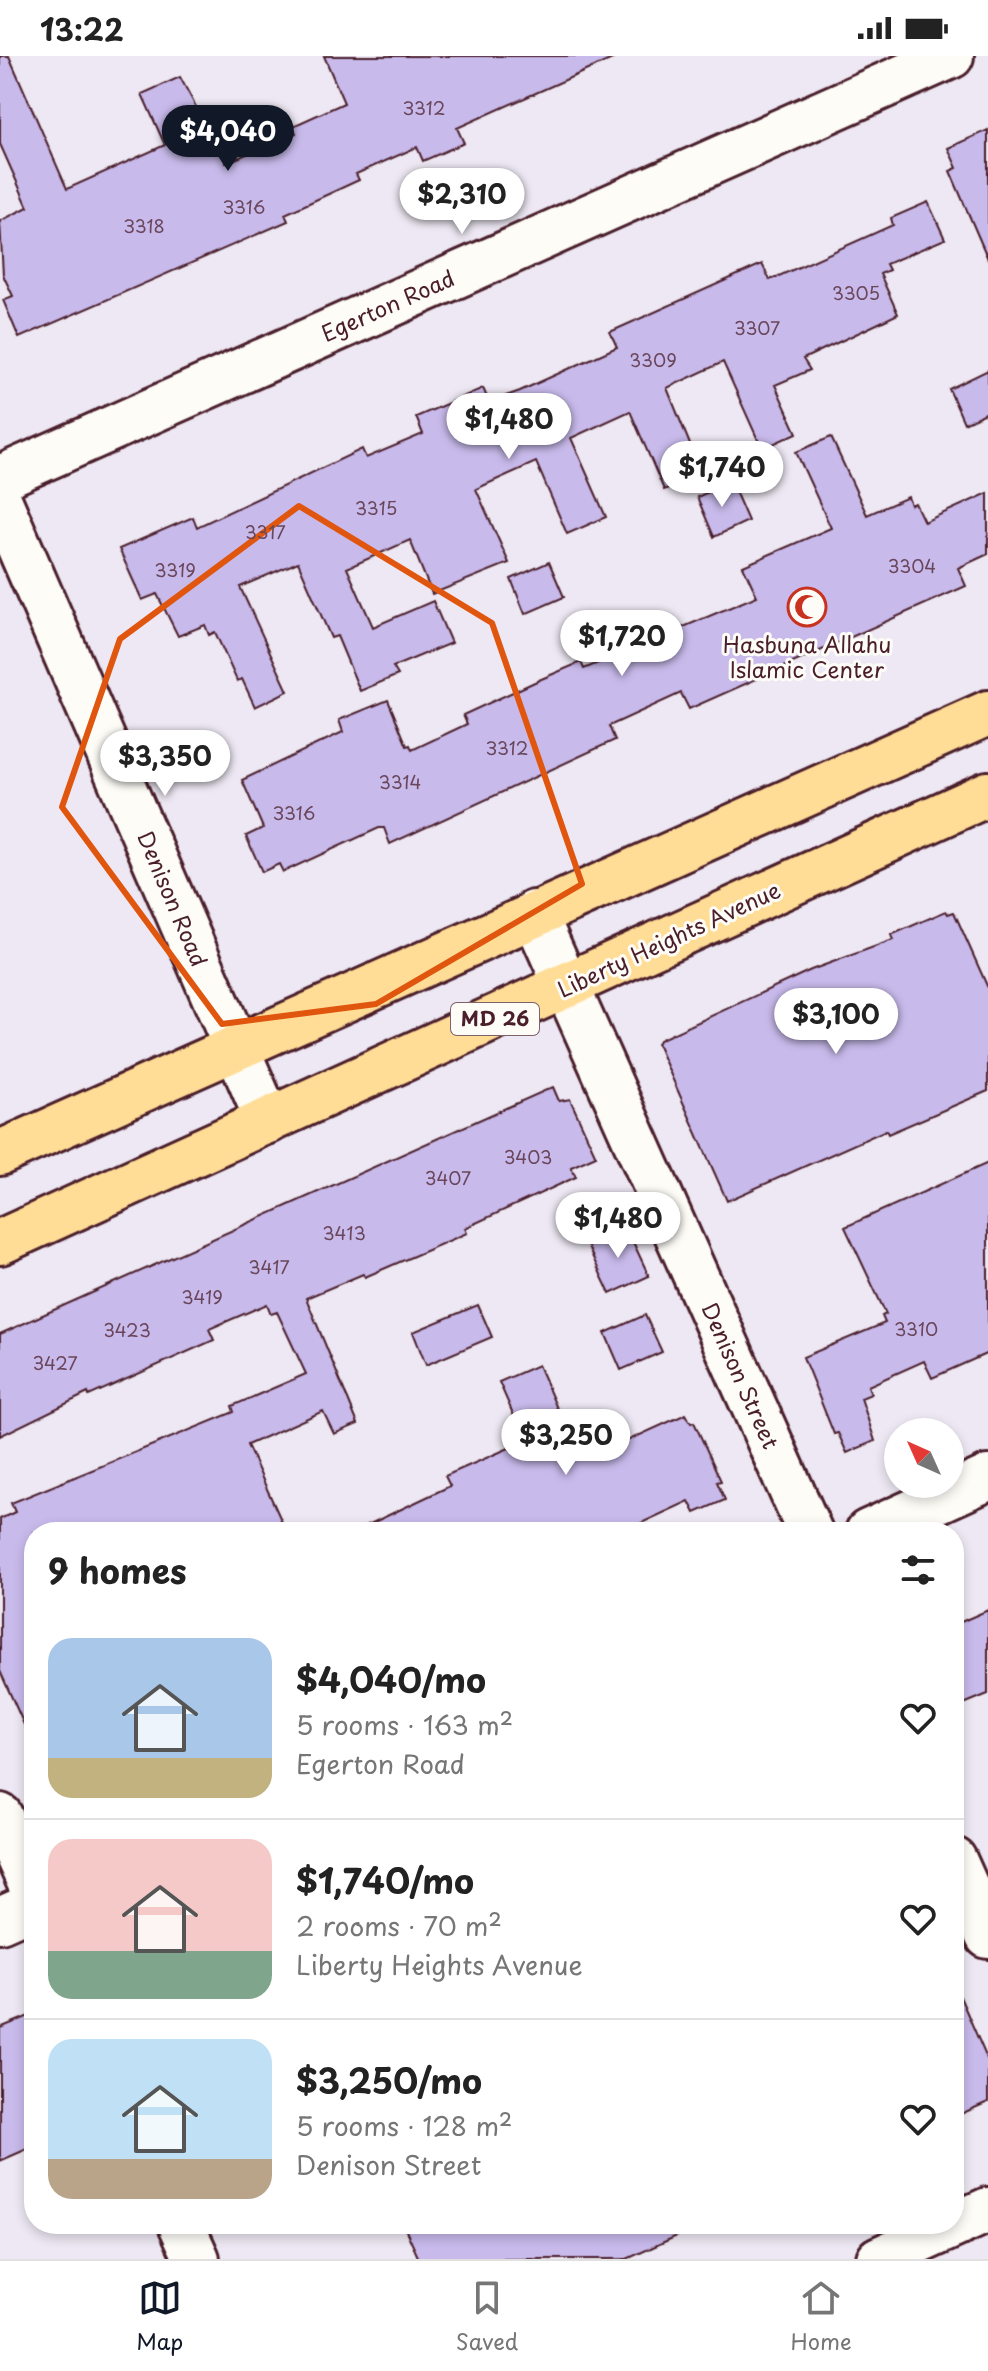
<!DOCTYPE html>
<meta charset="utf-8">
<style>
body{margin:0;font-family:"Playpen Sans",sans-serif;background:#f2f2f2;color:#222;height:100vh;display:flex;flex-direction:column;font-size:30px;white-space:nowrap}
*{box-sizing:border-box;margin:0}
p{font-size:26px;color:#767676}
.icon{flex:none;width:44px;height:44px;fill:none;stroke:currentColor;stroke-width:2;stroke-linecap:round;stroke-linejoin:round}
.map{position:relative;flex:1;overflow:hidden}
.sheet{position:absolute;left:24px;top:1466px;width:940px;height:712px;display:flex;flex-direction:column;background:#fff;border-radius:32px;box-shadow:0 4px 12px #0003}
.sheet>*{flex:none}
.needle{width:52px;rotate:315deg}
.tools{position:absolute;left:884px;top:1362px;display:grid;gap:16px}
.tools a{display:grid;place-items:center;width:80px;height:80px;border-radius:50%;background:#fff;box-shadow:0 4px 12px #0003;font-size:40px}
.price{position:absolute;translate:-50% -68px;padding:0 18px;border-radius:28px;background:#fff;color:#222;font-size:26px;line-height:52px;filter:drop-shadow(0 2px 4px #0008)}
.price::after{content:'';position:absolute;left:50%;top:48px;width:24px;height:18px;margin-left:-12px;background:inherit;clip-path:polygon(0 0,100% 0,50% 100%)}
.price.selected{background:#111827;color:#fff}
ul{padding:0;list-style:none}
li{display:flex;align-items:center;gap:24px;height:200px;padding:0 24px}
li+li{border-top:2px solid #e0e0e0}
li span{display:grid;place-items:center;flex:none;width:224px;height:160px;border-radius:24px;color:#555}
li>.icon{margin-inline-start:auto}
span .icon{width:96px;height:96px;fill:#fffc;stroke-width:1}
li b{font-size:34px}
h2{display:flex;justify-content:space-between;align-items:center;height:96px;padding:0 24px;font-size:34px}
.status{display:flex;justify-content:space-between;align-items:center;height:56px;padding:0 40px;background:#fff;direction:ltr}
.status svg{height:22px;fill:currentColor}
.dock{display:flex;justify-content:space-around;align-items:center;height:112px;border-top:2px solid #e0e0e0;background:#fff;font-size:22px;color:#767676}
.dock a{display:grid;justify-items:center;gap:4px}
.dock .selected{color:#111827}
.map>svg:first-child{display:block}
</style>
<div class="status"><b>13:22</b><svg viewBox="0 0 49 12"><path d="M0 12V9h3v3zM5 12V6h3v6zM10 12V3h3v9zM15 12V0h3v12zM26 1h20v11H26zM47 4h2v5h-2z"/></svg></div>
<div class="map">
<svg width="988" height="2203" viewBox="0 0 988 2203">
<rect width="100%" height="100%" fill="#ede8f3"/>
<filter id="ink" filterUnits="userSpaceOnUse"><feTurbulence type="fractalNoise" baseFrequency=".0125" numOctaves="2"/><feDisplacementMap in="SourceGraphic" scale="16" xChannelSelector="R" yChannelSelector="G"/><feConvolveMatrix kernelMatrix="1 2 1 2 8 2 1 2 1" color-interpolation-filters="sRGB"/></filter>
<g filter="url(#ink)">
<path fill="#c8baeb" stroke="#4a1f2b" stroke-width="2" d="M0 0H9L67 133 165 89 142 38 180 21 226 107 296 77 293 70 344 47 324 0H619L457 72 464 87 423 105 417 91 356 118 359 124 285 158 288 165 19 282 3 244 13 240 3 219 0 165 28 151 0 88Z
M988 74V203L950 115 957 112 948 92Z
M928 146 945 183 886 208 889 214 880 218 898 258 803 303 810 314 775 329 797 377 762 393 723 306 667 332 702 418 664 434 630 355 571 382 606 461 567 478 536 406 476 433 509 507 432 538 410 484 347 512 373 571 433 545 451 587 393 611 398 619 360 635 337 580 331 582 298 506 240 531 288 635 255 651 242 623 237 625 215 576 209 579 205 569 178 580 157 538 142 544 119 493 193 461 197 471 362 393 366 402 423 378 416 361 483 332 489 346 520 335 617 291 610 276 762 208 770 224 893 169 891 162Z
M988 314V356L964 367 949 333Z
M831 381 867 459 908 441 911 449 915 447 924 466 988 437V498L958 512 966 530 689 653 681 637 609 670 615 684 390 788 384 772H379L283 816 279 808 262 816 246 780 263 772 242 724 343 676 339 664 388 644 407 690 410 689 412 694 467 668 463 659 539 624 581 606 584 613 757 540 743 510 831 472 796 396Z
M731 426 748 465 714 481 697 441Z
M549 506 564 541 525 558 511 523Z
M946 855 948 858 954 856 988 932V1035L888 1078 886 1074 727 1145 657 988 659 984 811 914 893 884 891 879Z
M553 1031 559 1045 570 1043 596 1100 571 1111 576 1121 465 1172 467 1177 365 1221 363 1218 306 1242 358 1368 334 1378 323 1355 247 1389 282 1466 261 1476H34V1691L0 1615V1463L15 1456 11 1447 234 1356 232 1350 306 1318 277 1256 271 1258 267 1248 209 1273 214 1284 89 1340 88 1337 0 1380V1278Z
M988 1107V1297L932 1322 924 1305 868 1330 871 1338 861 1342 875 1385 847 1397 838 1377 834 1378 803 1301 885 1267 882 1260 886 1258 845 1171Z
M626 1171 649 1220 610 1238 587 1189Z
M478 1249 492 1281 426 1309 413 1276Z
M645 1259 662 1296 621 1314 605 1277Z
M538 1309 569 1380 593 1368 605 1395 686 1358 691 1367 694 1366 721 1425 717 1426 725 1444 695 1457 689 1445 622 1476H353L450 1430 445 1420 525 1385 499 1326Z
M988 1554V1638L954 1652V1569Z
M954 1927 988 2005V2046L954 2061Z
M34 1958V2090L0 2105V1972Z
M403 2168H703L627 2203H419Z"/>
<g fill="none" stroke-linecap="round" stroke-linejoin="round">
<g stroke="#4a1f2b" stroke-width="50">
<path id="minor" d="M0 422 951 0
M0 446 268 1065
M534 857 810 1476
M868 1476 988 1422
M0 1760 34 1836
M954 1804 988 1880
M0 1864 34 1849
M181 2168 197 2203
M879 2203 988 2154"/>
</g>
<g stroke="#4a1f2b" stroke-width="50">
<path id="major" d="M0 1097 988 657
M0 1186 988 738"/>
</g>
<use href="#minor" stroke="#fdfcf7" stroke-width="44"/>
<use href="#major" stroke="#ffdd96" stroke-width="44"/>
</g>
</g>
<path fill="none" stroke="#e0560e" stroke-width="6" stroke-linejoin="round" d="M299 450 492 567 582 828 376 948 222 968 62 751 120 583Z"/>
<defs>
<g id="mosque-ring" transform="scale(2)"><circle r="9.5" fill="#fdfcf7" stroke="#c8321e" stroke-width="1.5"/><path d="M3.5-4.9A6 6 0 1 0 3.5 4.9A5 5 0 1 1 3.5-4.9Z" fill="#c8321e"/></g>
</defs>
<g fill-rule="evenodd">
<use href="#mosque-ring" x="807" y="551"/>
</g>
<g text-anchor="middle" stroke-width="6" stroke-linejoin="round" paint-order="stroke">
<g font-size="18" fill="#6a465b">
<text x="424" y="59">3312</text>
<text x="244" y="158">3316</text>
<text x="144" y="177">3318</text>
<text x="856" y="244">3305</text>
<text x="757" y="279">3307</text>
<text x="653" y="311">3309</text>
<text x="376" y="459">3315</text>
<text x="265" y="483">3317</text>
<text x="912" y="517">3304</text>
<text x="175" y="521">3319</text>
<text x="507" y="699">3312</text>
<text x="400" y="733">3314</text>
<text x="294" y="764">3316</text>
<text x="528" y="1108">3403</text>
<text x="448" y="1129">3407</text>
<text x="344" y="1184">3413</text>
<text x="269" y="1218">3417</text>
<text x="202" y="1248">3419</text>
<text x="916" y="1280">3310</text>
<text x="127" y="1281">3423</text>
<text x="55" y="1314">3427</text>
</g>
<rect fill="#fdfcf7" stroke="#806168" stroke-width="2" x="451" y="947" width="88" height="32" rx="6"/>
<g font-size="20" font-weight="bold" fill="#4a1f2b">
<text x="495" y="970">MD 26</text>
</g>
<g font-size="22" fill="#4a1f2b" stroke="#fdfcf7">
<text transform="translate(388 250) rotate(-24)" y="8">Egerton Road</text>
<text transform="translate(172 843) rotate(67)" y="8">Denison Road</text>
<text transform="translate(669 884) rotate(-25)" y="8">Liberty Heights Avenue</text>
<text transform="translate(740 1320) rotate(66)" y="8">Denison Street</text>
</g>
<g font-size="22" fill="#4a1f2b" stroke="#fdfcf7">
<text x="807" y="597">Hasbuna Allahu<tspan x="807" dy="25">Islamic Center</tspan></text>
</g>
</g>
</svg>
<div class="tools">
<a><svg class="needle" viewBox="-14 -14 28 28"><path d="M0-13l5 13h-10z" fill="#e53935"/><path d="M0 13l5-13h-10z" fill="#767676"/></svg></a>
</div>
<b class="price selected" style="left:228px;top:117px">$4,040</b>
<b class="price" style="left:462px;top:180px">$2,310</b>
<b class="price" style="left:509px;top:405px">$1,480</b>
<b class="price" style="left:722px;top:453px">$1,740</b>
<b class="price" style="left:622px;top:622px">$1,720</b>
<b class="price" style="left:165px;top:742px">$3,350</b>
<b class="price" style="left:836px;top:1000px">$3,100</b>
<b class="price" style="left:618px;top:1204px">$1,480</b>
<b class="price" style="left:566px;top:1421px">$3,250</b>
<section class="sheet">
<h2>9 homes<svg class="icon" aria-label="filters" viewBox="0 0 24 24"><path d="M4 7h16M4 17h16"/><circle cx="9" cy="7" r="2"/><circle cx="15" cy="17" r="2"/></svg></h2>
<ul>
<li><span style="background:linear-gradient(#a9c7e8 75%,#c2b280 0)"><svg class="icon" aria-label="home" viewBox="0 0 24 24"><path d="M3 11l9-7 9 7M6 9v11h12V9"/></svg></span><div><b>$4,040/mo</b><p>5 rooms · 163 m²</p><p>Egerton Road</p></div><svg class="icon" aria-label="heart" viewBox="0 0 24 24"><path d="M12 20l-8-8c-3-5 5-10 8-4 3-6 11-1 8 4z"/></svg></li>
<li><span style="background:linear-gradient(#f6c9c9 70%,#7fa58c 0)"><svg class="icon" aria-label="home" viewBox="0 0 24 24"><path d="M3 11l9-7 9 7M6 9v11h12V9"/></svg></span><div><b>$1,740/mo</b><p>2 rooms · 70 m²</p><p>Liberty Heights Avenue</p></div><svg class="icon" aria-label="heart" viewBox="0 0 24 24"><path d="M12 20l-8-8c-3-5 5-10 8-4 3-6 11-1 8 4z"/></svg></li>
<li><span style="background:linear-gradient(#bfe0f5 75%,#b9a48a 0)"><svg class="icon" aria-label="home" viewBox="0 0 24 24"><path d="M3 11l9-7 9 7M6 9v11h12V9"/></svg></span><div><b>$3,250/mo</b><p>5 rooms · 128 m²</p><p>Denison Street</p></div><svg class="icon" aria-label="heart" viewBox="0 0 24 24"><path d="M12 20l-8-8c-3-5 5-10 8-4 3-6 11-1 8 4z"/></svg></li>
</ul>
</section>
</div>
<nav class="dock">
<a class="selected"><svg class="icon" aria-label="map" viewBox="0 0 24 24"><path d="M3 6l6-2 6 2 6-2v14l-6 2-6-2-6 2zM9 4v14M15 6v14"/></svg>Map</a>
<a><svg class="icon" aria-label="saved" viewBox="0 0 24 24"><path d="M7 4h10v16l-5-4-5 4z"/></svg>Saved</a>
<a><svg class="icon" aria-label="home" viewBox="0 0 24 24"><path d="M3 11l9-7 9 7M6 9v11h12V9"/></svg>Home</a>
</nav>
